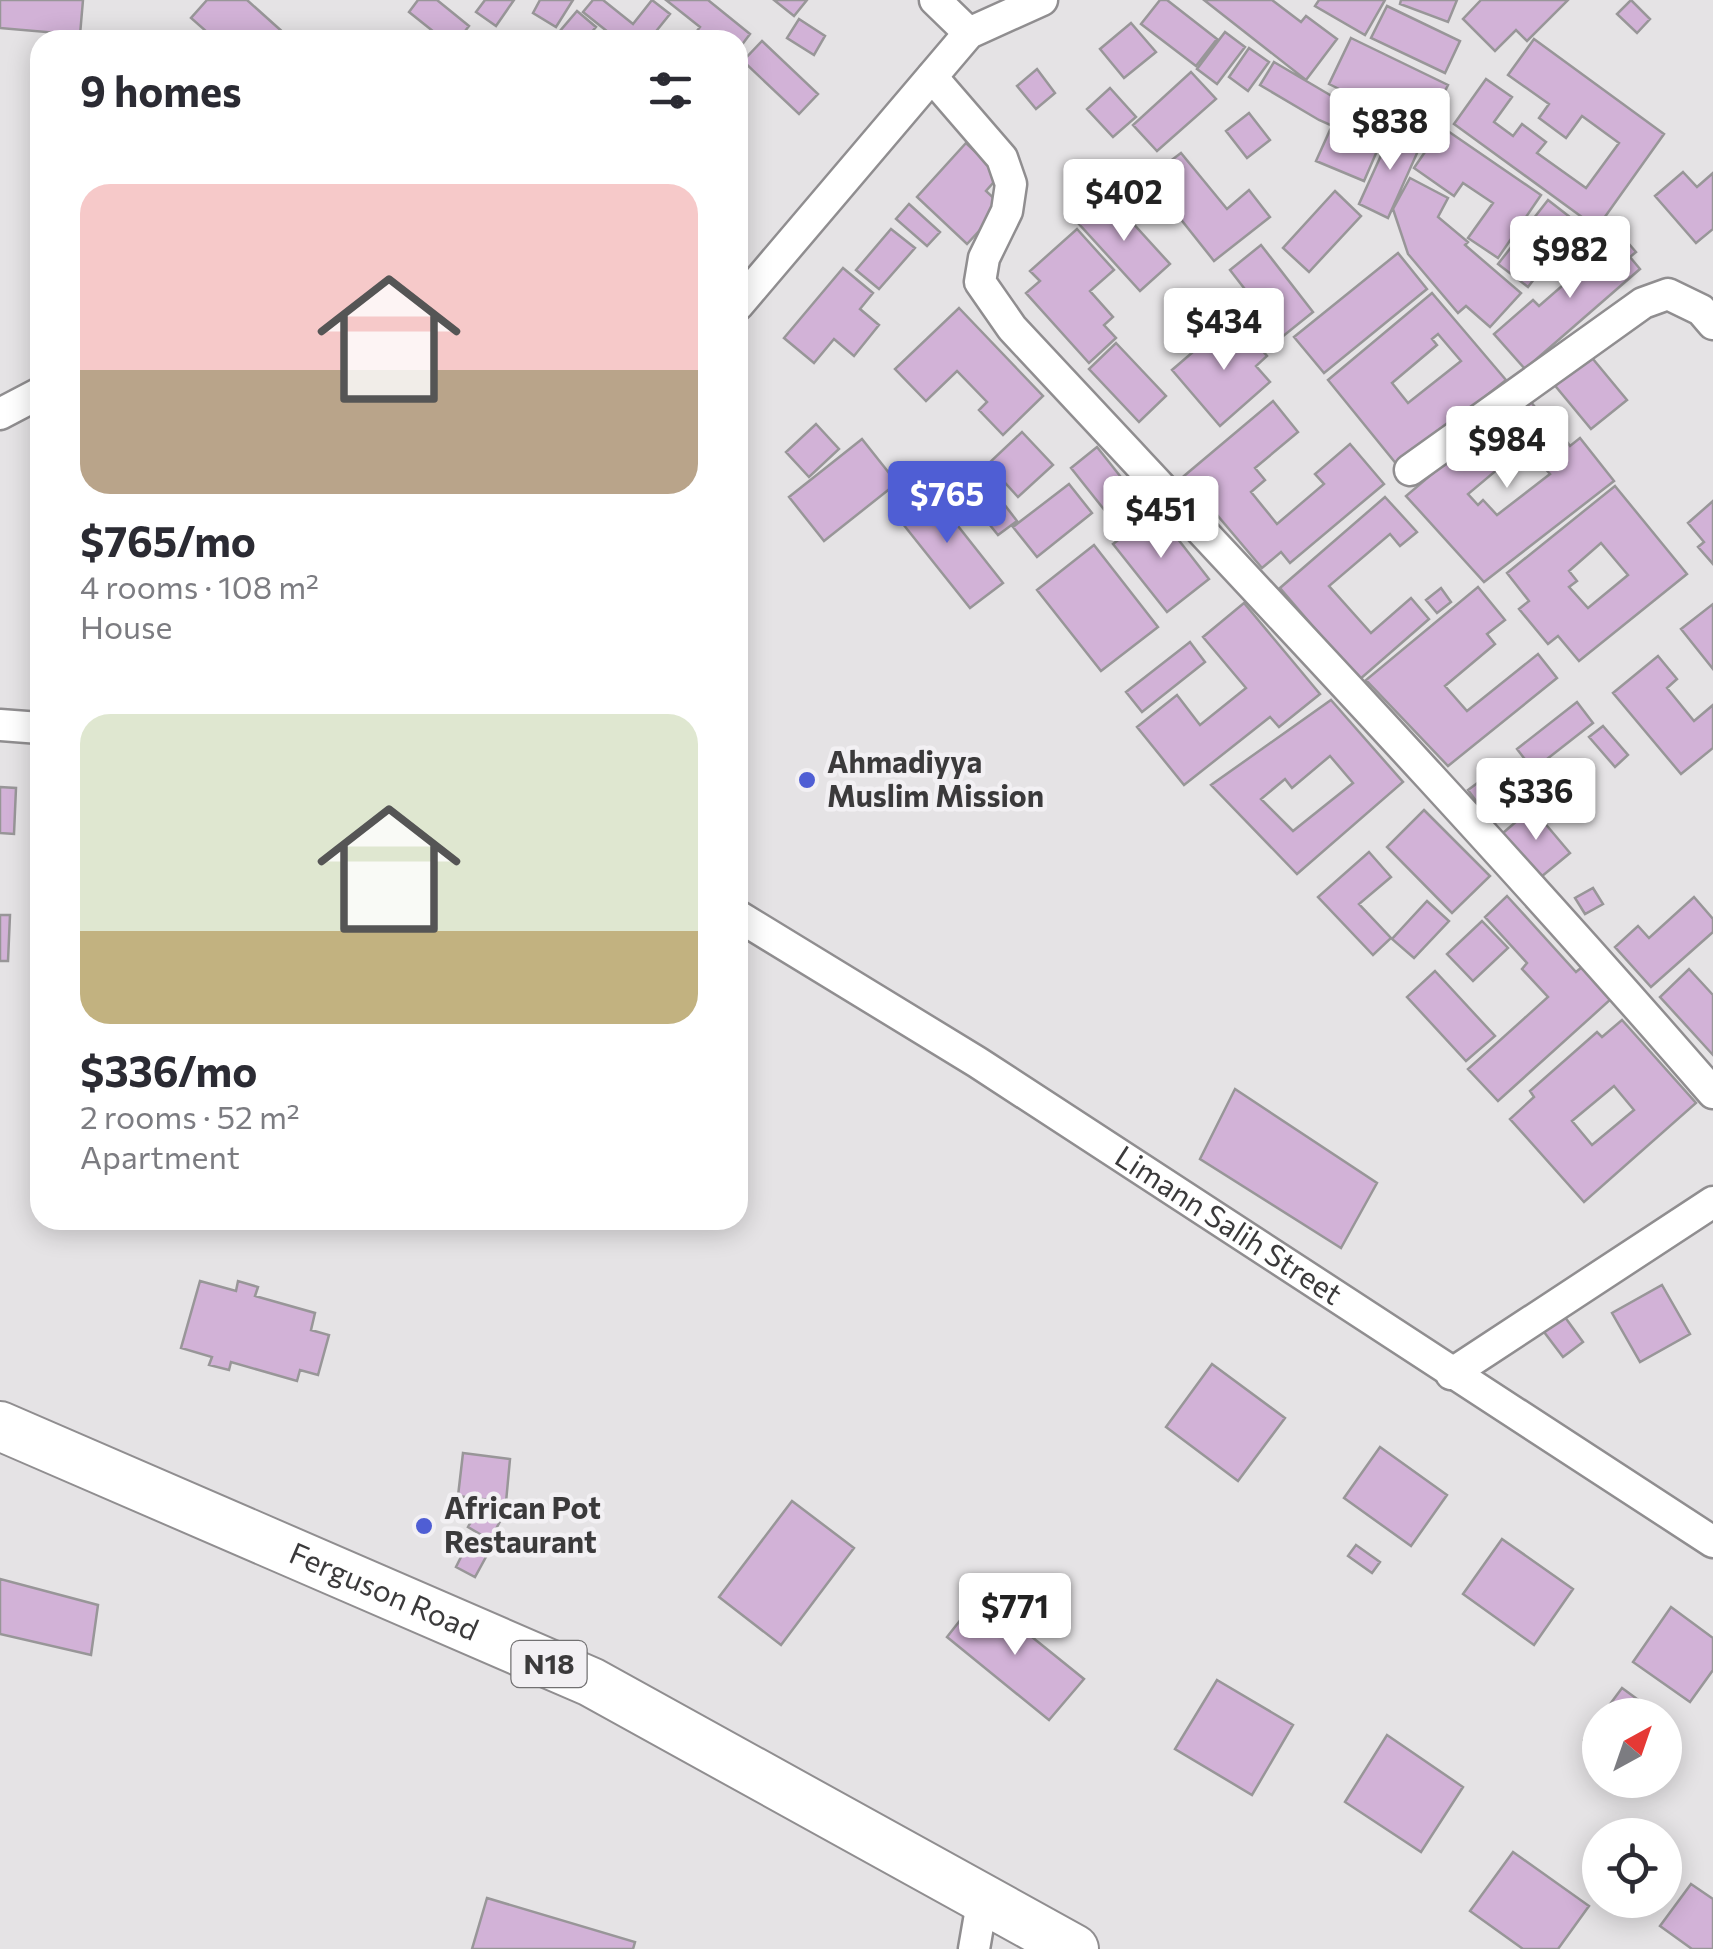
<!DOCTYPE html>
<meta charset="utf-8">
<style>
body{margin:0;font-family:Commissioner,sans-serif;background:#f7f7f7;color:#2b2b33;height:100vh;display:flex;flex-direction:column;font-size:38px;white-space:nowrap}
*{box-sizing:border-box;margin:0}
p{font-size:32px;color:#7c7c81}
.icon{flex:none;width:55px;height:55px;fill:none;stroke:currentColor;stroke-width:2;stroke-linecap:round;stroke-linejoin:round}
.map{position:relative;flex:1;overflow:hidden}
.details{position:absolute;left:30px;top:30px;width:718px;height:1200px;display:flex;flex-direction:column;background:#fff;border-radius:30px;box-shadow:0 5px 25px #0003}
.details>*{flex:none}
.needle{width:65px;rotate:40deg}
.fabs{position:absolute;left:1582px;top:1698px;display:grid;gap:20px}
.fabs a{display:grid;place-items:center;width:100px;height:100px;border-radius:50%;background:#fff;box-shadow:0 5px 25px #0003;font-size:50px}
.price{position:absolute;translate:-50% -85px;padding:0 22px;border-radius:10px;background:#fff;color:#222;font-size:32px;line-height:65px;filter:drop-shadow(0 2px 5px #0008)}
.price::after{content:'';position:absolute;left:50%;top:60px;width:30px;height:22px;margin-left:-15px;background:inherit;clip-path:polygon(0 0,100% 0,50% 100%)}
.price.active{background:#4f5ed4;color:#fff}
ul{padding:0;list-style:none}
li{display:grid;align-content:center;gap:20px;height:530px;padding:0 50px}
li span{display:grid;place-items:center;height:310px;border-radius:30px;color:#555}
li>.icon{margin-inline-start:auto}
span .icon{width:180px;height:180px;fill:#fffc;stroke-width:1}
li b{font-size:42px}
h2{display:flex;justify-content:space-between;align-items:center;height:120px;padding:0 50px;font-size:42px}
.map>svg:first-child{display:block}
</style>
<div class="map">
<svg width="1713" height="1949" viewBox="0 0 1713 1949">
<rect width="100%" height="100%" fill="#e5e3e5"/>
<path fill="#d2b2d7" stroke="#989698" stroke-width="2.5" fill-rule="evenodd" d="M0 0H83L80 35 0 28Z
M207 0H247L286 35 282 40H216L191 18Z
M418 0H437L469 26 458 40H444L409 12Z
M485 0H514L496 26 476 12Z
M540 0H573L556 27 533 13Z
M593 0H603L633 24 652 0 670 14 649 40H618L583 12Z
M666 0H708L750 34 738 50V40H690L700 27Z
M774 0H807L794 16Z
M1160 0H1167L1217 39 1196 66 1141 24Z
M1204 0H1272L1301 22 1306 16 1337 39 1306 80Z
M1319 0H1385L1365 35 1315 6Z
M1401 0H1457L1448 22 1400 4Z
M1481 0H1568L1527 41 1516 30 1495 51 1463 19Z
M1631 0 1650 19 1637 33 1617 14Z
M1387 6 1460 41 1445 73 1371 38Z
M577 11 596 27 585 40H570L560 31Z
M799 19 825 36 814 55 787 38Z
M1131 23 1156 52 1124 78 1100 49Z
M1225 32 1245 47 1217 84 1197 69Z
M1351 38 1448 85 1425 131 1329 84Z
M1534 39 1664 134 1597 228 1454 124 1486 79 1512 97 1494 122 1513 136 1522 124 1546 142 1537 153 1586 188 1619 143 1582 116 1566 138 1539 118 1549 104 1508 75Z
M762 41 818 94 799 114 743 61Z
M1249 48 1269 62 1248 91 1229 77Z
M1274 62 1330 95 1384 120 1373 144 1319 120 1260 85Z
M1037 69 1055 93 1036 109 1017 86Z
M1191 72 1216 99 1157 151 1133 125Z
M1110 88 1136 117 1113 137 1087 109Z
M1249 113 1270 140 1247 158 1226 131Z
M1442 127 1541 195 1498 258 1468 238 1493 203 1463 183 1454 196 1414 168Z
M1393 129 1422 142 1388 218 1359 204Z
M1330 130 1377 151 1364 181 1316 161Z
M966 143 1000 175 986 191 1002 206 967 244 917 197Z
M1181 153 1227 209 1249 190 1270 217 1214 261 1148 178Z
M1683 172 1697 187 1713 173V229L1696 243 1655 196Z
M1410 178 1448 198 1438 217 1468 242 1465 245 1521 293 1490 327 1466 306 1458 313 1408 254 1393 209Z
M1335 191 1361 216 1309 272 1283 248Z
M1109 197 1170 264 1140 291 1079 224Z
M1548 200 1593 235 1576 258 1560 245 1528 287 1498 264Z
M909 204 940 232 927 246 896 219Z
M891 229 915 248 879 289 856 270Z
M1077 229 1114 270 1090 291 1113 317 1104 325 1116 338 1089 363 1026 293 1040 281 1030 271Z
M1616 229 1636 252 1630 257 1640 269 1525 369 1494 334 1533 300 1539 306 1585 266 1579 260Z
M1261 245 1313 312 1282 337 1230 270Z
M1398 253 1427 289 1324 373 1294 337Z
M843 268 873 293 860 309 879 325 854 356 834 339 814 363 784 338Z
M1432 293 1506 380 1398 466 1328 380ZM1438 334 1461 361 1408 403 1392 383 1437 345 1432 339Z
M959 308 1043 396 1003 435 979 410 987 402 957 371 926 401 895 369Z
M1222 327 1230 337 1242 327 1267 356 1256 366 1270 382 1220 426 1172 370Z
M1116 343 1166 396 1139 422 1089 369Z
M1588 353 1627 400 1591 429 1552 382Z
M1525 395 1556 432 1536 449 1530 442 1468 494 1478 505 1483 500 1497 515 1550 474 1543 466 1551 460 1546 454 1565 439 1570 446 1580 438 1614 481 1484 582 1406 496Z
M1273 401 1298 432 1255 468 1265 480 1251 492 1277 524 1324 484 1315 474 1350 444 1384 484 1290 563 1281 552 1262 568 1184 476Z
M816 424 839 449 809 477 786 452Z
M1022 432 1053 465 1018 497 988 464Z
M862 439 897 483 824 541 789 497Z
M1097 447 1136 496 1110 517 1071 468Z
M924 483 1003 583 970 608 891 509Z
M1069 484 1092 513 1037 557 1013 527Z
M1615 486 1687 574 1579 661 1558 636 1548 644 1519 609 1529 601 1507 573ZM1601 543 1628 575 1588 608 1569 587 1577 581 1569 571Z
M1385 497 1417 532 1400 546 1390 534 1329 586 1371 633 1411 598 1429 619 1359 680 1280 588Z
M1713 501V564L1698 547 1704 542 1688 523Z
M1004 504 1017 521 998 535 985 519Z
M1156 511 1209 579 1167 612 1113 544Z
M1094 545 1158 627 1101 671 1037 590Z
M1478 587 1505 620 1487 634 1495 644 1445 686 1467 711 1538 654 1557 678 1448 766 1366 680Z
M1441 588 1451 602 1437 613 1426 600Z
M1244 603 1320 694 1279 727 1270 717 1184 785 1137 727 1177 695 1200 725 1246 688 1203 637Z
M1713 604V669L1681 629Z
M1190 642 1205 662 1142 712 1126 692Z
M1658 656 1677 679 1667 688 1694 721 1713 705V748L1681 774 1613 693Z
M1331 700 1403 782 1297 874 1211 785ZM1330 756 1353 783 1293 831 1261 799 1285 779 1292 788Z
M1577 702 1593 723 1533 770 1517 749Z
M1603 726 1628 755 1615 767 1589 737Z
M1499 767 1524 802 1493 824 1468 790Z
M0 787 16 788 14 834 0 833Z
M1532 808 1570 853 1541 877 1503 833Z
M1424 810 1490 876 1452 913 1387 847Z
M1369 852 1391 877 1359 904 1391 938 1373 955 1318 897Z
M1593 888 1603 904 1585 914 1575 898Z
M1507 896 1576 972 1582 967 1611 999 1498 1101 1468 1069 1548 997 1522 969 1527 963 1485 917Z
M1694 897 1713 919V932L1651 987 1615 947 1638 926 1649 938Z
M1427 901 1449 921 1414 958 1392 939Z
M0 915H10L8 961H0Z
M1482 921 1508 948 1473 981 1447 954Z
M1689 969 1713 995V1055L1660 997Z
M1435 971 1495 1036 1466 1061 1407 997Z
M1622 1020 1696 1103 1584 1202 1510 1119 1534 1097 1530 1091 1597 1032 1602 1037ZM1614 1086 1634 1110 1592 1145 1572 1121Z
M1235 1089 1377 1183 1341 1248 1200 1159Z
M200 1281 236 1291 238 1281 258 1287 255 1296 315 1313 311 1330 329 1335 318 1375 300 1370 297 1381 231 1362 229 1370 209 1365 212 1357 181 1348Z
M1662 1285 1690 1334 1640 1362 1612 1313Z
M1562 1313 1583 1342 1563 1357 1541 1328Z
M1212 1364 1285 1418 1238 1481 1166 1427Z
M1380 1447 1447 1495 1411 1546 1344 1498Z
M463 1453 510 1459 506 1502 458 1496Z
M792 1501 854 1548 781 1645 719 1597Z
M482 1502 504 1514 490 1540 468 1527Z
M1502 1539 1573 1589 1534 1645 1463 1594Z
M467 1545 487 1555 475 1577 456 1567Z
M1356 1545 1380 1562 1372 1573 1348 1556Z
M0 1579 98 1605 91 1655 0 1634Z
M980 1595 1084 1679 1049 1720 947 1637Z
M1671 1607 1713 1638V1670L1690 1702 1633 1662Z
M1217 1680 1293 1725 1252 1795 1175 1749Z
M1622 1688 1659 1715H1602Z
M1600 1718V1752L1584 1740Z
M1387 1735 1463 1787 1421 1852 1345 1802Z
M1513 1852 1589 1906 1558 1949H1523L1470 1911Z
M1691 1884 1713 1899V1949H1692L1660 1926Z
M487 1898 635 1942 633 1949H472Z"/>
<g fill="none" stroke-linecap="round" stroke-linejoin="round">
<g stroke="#908e90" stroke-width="35">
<g id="minor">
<path d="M935 0 969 33"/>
<path d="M932 77 1002 158 1011 184 1007 211 984 258 980 282 1012 328C1248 581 1487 832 1713 1093"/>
<path d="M738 305 969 33 1042 0"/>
<path d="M0 414 40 393"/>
<path d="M1410 470 1643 303 1668 294 1701 310 1713 324"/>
<path d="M0 725 40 728"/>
<path id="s1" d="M738 916 977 1062 1713 1542"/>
<path d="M1451 1374 1713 1202"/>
<path d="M974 1949 983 1897"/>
</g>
</g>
<g stroke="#908e90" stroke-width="52">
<g id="trunk">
<path id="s2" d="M0 1426 591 1682 1074 1949"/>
</g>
</g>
<use href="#minor" stroke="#fff" stroke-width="30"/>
<use href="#trunk" stroke="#fff" stroke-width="48"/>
</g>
<g fill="#4f5ed4" stroke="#f2f0f3" stroke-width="4">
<circle cx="807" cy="780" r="10"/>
<circle cx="424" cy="1526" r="10"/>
</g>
<g text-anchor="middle" stroke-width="9" stroke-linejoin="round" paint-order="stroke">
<rect fill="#f2f0f3" stroke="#727172" stroke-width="2.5" x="511.5" y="1641" width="75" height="46" rx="8"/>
<g font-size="28" font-weight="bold" fill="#3b3a3b">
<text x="549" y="1674">N18</text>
</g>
<g font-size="30" font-weight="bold" fill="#3b3a3b" stroke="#f2f0f3" text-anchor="start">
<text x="827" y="773">Ahmadiyya<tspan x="827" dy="34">Muslim Mission</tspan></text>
<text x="444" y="1519">African Pot<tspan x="444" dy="34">Restaurant</tspan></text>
</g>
<g font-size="30" fill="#3b3a3b" stroke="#f2f0f3">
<text dy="10" stroke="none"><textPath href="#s1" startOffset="580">Limann Salih Street</textPath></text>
<text dy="10" stroke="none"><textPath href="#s2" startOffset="418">Ferguson Road</textPath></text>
</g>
</g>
</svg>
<div class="fabs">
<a><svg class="needle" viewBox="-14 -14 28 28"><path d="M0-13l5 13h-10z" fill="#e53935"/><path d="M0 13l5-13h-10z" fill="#7c7c81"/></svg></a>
<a><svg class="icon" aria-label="locate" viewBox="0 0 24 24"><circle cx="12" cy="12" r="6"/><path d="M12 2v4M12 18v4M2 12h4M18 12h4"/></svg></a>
</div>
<b class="price" style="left:1390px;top:173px">$838</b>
<b class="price" style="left:1124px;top:244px">$402</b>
<b class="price" style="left:1570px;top:301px">$982</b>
<b class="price" style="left:1224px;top:373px">$434</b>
<b class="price" style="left:1507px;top:491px">$984</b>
<b class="price active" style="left:947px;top:546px">$765</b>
<b class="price" style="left:1161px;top:561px">$451</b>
<b class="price" style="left:1536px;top:843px">$336</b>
<b class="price" style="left:1015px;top:1658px">$771</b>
<section class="details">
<h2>9 homes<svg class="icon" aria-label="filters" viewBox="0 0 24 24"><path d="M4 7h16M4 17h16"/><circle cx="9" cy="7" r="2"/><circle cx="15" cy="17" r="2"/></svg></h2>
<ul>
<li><span style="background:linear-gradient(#f6c9c9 60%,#b9a48a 0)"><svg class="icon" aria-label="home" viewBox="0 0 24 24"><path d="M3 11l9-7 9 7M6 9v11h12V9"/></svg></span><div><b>$765/mo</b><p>4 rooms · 108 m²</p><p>House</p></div></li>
<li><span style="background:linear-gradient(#dfe7d0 70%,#c2b280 0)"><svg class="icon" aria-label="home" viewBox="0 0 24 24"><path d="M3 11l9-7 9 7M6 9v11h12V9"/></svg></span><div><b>$336/mo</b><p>2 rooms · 52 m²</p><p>Apartment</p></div></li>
</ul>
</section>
</div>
